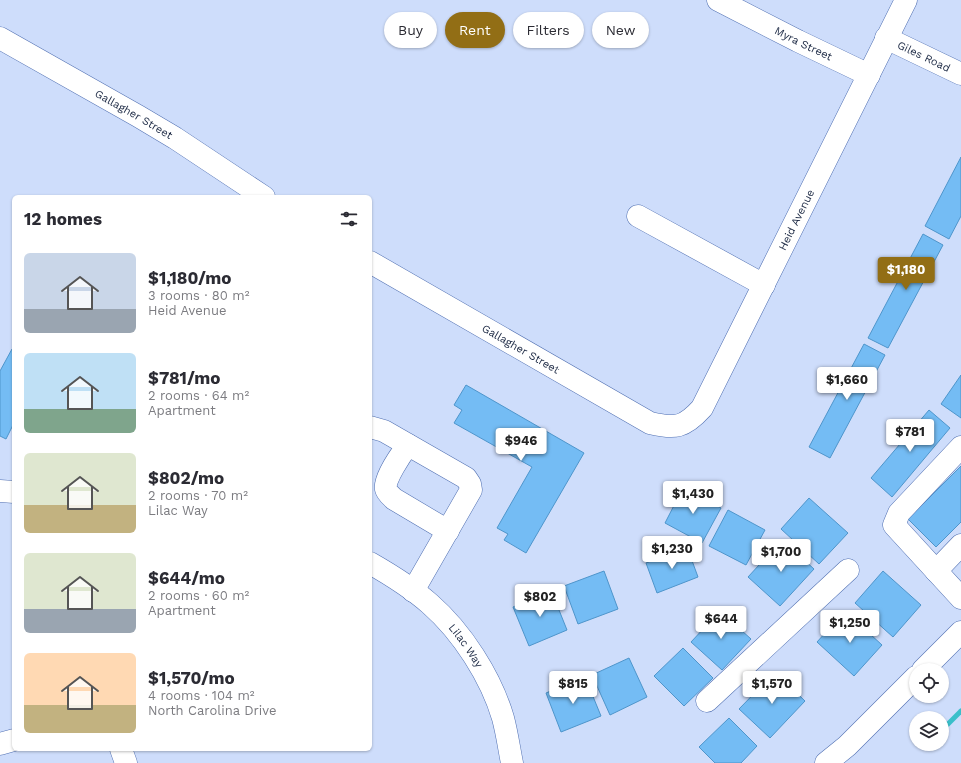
<!DOCTYPE html>
<meta charset="utf-8">
<style>
body{margin:0;font-family:"Work Sans",sans-serif;background:#f2f2f3;color:#2b2b33;height:100vh;display:flex;flex-direction:column;font-size:15px;white-space:nowrap}
*{box-sizing:border-box;margin:0}
p{font-size:13px;color:#7c7c81}
.icon{flex:none;width:22px;height:22px;fill:none;stroke:currentColor;stroke-width:2;stroke-linecap:round;stroke-linejoin:round}
.map{position:relative;flex:1;overflow:hidden}
.sheet{position:absolute;left:12px;top:195px;width:360px;height:556px;display:flex;flex-direction:column;background:#fff;border-radius:6px;box-shadow:0 1px 3px #0004}
.sheet>*{flex:none}
.hud{position:absolute;left:384px;top:12px;width:380px;height:36px;display:flex;gap:8px}
.tools{position:absolute;left:909px;top:663px;display:grid;gap:8px}
.tools a{display:grid;place-items:center;width:40px;height:40px;border-radius:50%;background:#fff;box-shadow:0 1px 3px #0004;font-size:20px}
.price{position:absolute;translate:-50% -34px;padding:0 9px;border-radius:4px;background:#fff;color:#222;font-size:13px;line-height:26px;filter:drop-shadow(0 1px 2px #0008)}
.price::after{content:'';position:absolute;left:50%;top:24px;width:12px;height:9px;margin-left:-6px;background:inherit;clip-path:polygon(0 0,100% 0,50% 100%)}
.price.current{background:#926e15;color:#fff}
ul{padding:0;list-style:none}
li{display:flex;align-items:center;gap:12px;height:100px;padding:0 12px}
li span{display:grid;place-items:center;flex:none;width:112px;height:80px;border-radius:6px;color:#555}
li>.icon{margin-inline-start:auto}
span .icon{width:48px;height:48px;fill:#fffc;stroke-width:1}
li b{font-size:17px}
h2{display:flex;justify-content:space-between;align-items:center;height:48px;padding:0 12px;font-size:17px}
.pill{padding:0 14px;border-radius:18px;background:#fff;box-shadow:0 1px 3px #0004;font-size:14px;line-height:36px}
.pill.current{background:#926e15;color:#fff}
.map>svg:first-child{display:block}
</style>
<div class="map">
<svg width="961" height="763" viewBox="0 0 961 763">
<rect width="100%" height="100%" fill="#ceddfb"/>
<g fill="none" stroke-linecap="round" stroke-linejoin="round">
<path stroke="#3abfca" stroke-width="5" d="M942 730 961 711"/>
</g>
<path fill="#74bcf4" stroke="#4e95cb" d="M961 157V216L949 239 925 226Z
M923 234 943 245 888 348 868 338Z
M864 344 885 355 830 458 809 447Z
M14 348V423L6 439 0 436V371L12 349Z
M961 375V418L941 404Z
M466 385 584 453 526 553 504 540 508 534 497 528 532 467 454 423 462 410 454 405Z
M929 410 950 428 892 497 871 478Z
M961 466V522L936 547 908 519Z
M683 488 721 508 702 543 665 523Z
M809 498 848 533 819 564 781 529Z
M728 510 765 530 746 565 709 546Z
M782 540 814 569 780 606 748 577Z
M687 547 698 577 657 593 646 563Z
M604 571 618 609 578 624 564 586Z
M883 571 921 605 893 637 855 603Z
M551 590 567 630 529 646 513 607Z
M720 611 751 639 722 670 691 642Z
M845 611 882 645 854 676 817 642Z
M683 648 713 678 684 706 654 676Z
M629 658 647 697 610 715 592 675Z
M775 672 805 701 770 738 739 709Z
M585 677 601 716 561 732 546 693Z
M729 718 757 746 741 763H715L699 747Z"/>
<g fill="none" stroke-linecap="round" stroke-linejoin="round">
<g stroke="#5170b2" stroke-width="23">
<g id="minor">
<path id="s1" d="M718 0 798 41 869 75"/>
<path id="s2" d="M0 38 138 116 175 138 264 197"/>
<path id="s3" d="M886 38 961 74"/>
<path d="M638 216 764 285"/>
<path id="s4" d="M370 262 650 423C675 429 684 428 702 408L906 0"/>
<path d="M370 427 384 431 466 478 470 484 471 490 413 591"/>
<path d="M408 445C402 453 383 480 386 489 387 493 391 496 394 499L448 531"/>
<path d="M961 447 899 513 894 525 961 598"/>
<path d="M0 491 14 492"/>
<path id="s5" d="M370 563C391 575 412 588 430 604 462 632 491 677 503 718 507 733 509 748 512 763"/>
<path d="M936 571 961 545"/>
<path d="M707 701 848 570"/>
<path d="M0 744 14 740"/>
<path d="M121 749 126 763"/>
</g>
</g>
<g stroke="#5170b2" stroke-width="23">
<path id="major" d="M923 670 961 632
M826 763 847 746 916 677"/>
</g>
<use href="#minor" stroke="#fff" stroke-width="22"/>
<use href="#major" stroke="#fff" stroke-width="22"/>
</g>
<g text-anchor="middle" stroke-width="3" stroke-linejoin="round" paint-order="stroke">
<g font-size="11" fill="#1b2843" stroke="#ceddfb">
<text dy="4" stroke="none"><textPath href="#s1" startOffset="96">Myra Street</textPath></text>
<text dy="4" stroke="none"><textPath href="#s3" startOffset="42">Giles Road</textPath></text>
<text dy="4" stroke="none"><textPath href="#s2" startOffset="154">Gallagher Street</textPath></text>
<text dy="4" stroke="none"><textPath href="#s4" startOffset="592">Heid Avenue</textPath></text>
<text dy="4" stroke="none"><textPath href="#s4" startOffset="174">Gallagher Street</textPath></text>
<text dy="4" stroke="none"><textPath href="#s5" startOffset="128">Lilac Way</textPath></text>
</g>
</g>
</svg>
<div class="tools">
<a><svg class="icon" aria-label="locate" viewBox="0 0 24 24"><circle cx="12" cy="12" r="6"/><path d="M12 2v4M12 18v4M2 12h4M18 12h4"/></svg></a>
<a><svg class="icon" aria-label="layers" viewBox="0 0 24 24"><path d="M12 4l9 5-9 5-9-5zM3 14l9 5 9-5"/></svg></a>
</div>
<b class="price current" style="left:906px;top:291px">$1,180</b>
<b class="price" style="left:847px;top:401px">$1,660</b>
<b class="price" style="left:910px;top:453px">$781</b>
<b class="price" style="left:521px;top:462px">$946</b>
<b class="price" style="left:693px;top:515px">$1,430</b>
<b class="price" style="left:672px;top:570px">$1,230</b>
<b class="price" style="left:781px;top:573px">$1,700</b>
<b class="price" style="left:540px;top:618px">$802</b>
<b class="price" style="left:721px;top:640px">$644</b>
<b class="price" style="left:850px;top:644px">$1,250</b>
<b class="price" style="left:573px;top:705px">$815</b>
<b class="price" style="left:772px;top:705px">$1,570</b>
<div class="hud">
<a class="pill">Buy</a>
<a class="pill current">Rent</a>
<a class="pill">Filters</a>
<a class="pill">New</a>
</div>
<section class="sheet">
<h2>12 homes<svg class="icon" aria-label="filters" viewBox="0 0 24 24"><path d="M4 7h16M4 17h16"/><circle cx="9" cy="7" r="2"/><circle cx="15" cy="17" r="2"/></svg></h2>
<ul>
<li><span style="background:linear-gradient(#c9d6e8 70%,#9aa5b1 0)"><svg class="icon" aria-label="home" viewBox="0 0 24 24"><path d="M3 11l9-7 9 7M6 9v11h12V9"/></svg></span><div><b>$1,180/mo</b><p>3 rooms · 80 m²</p><p>Heid Avenue</p></div></li>
<li><span style="background:linear-gradient(#bfe0f5 70%,#7fa58c 0)"><svg class="icon" aria-label="home" viewBox="0 0 24 24"><path d="M3 11l9-7 9 7M6 9v11h12V9"/></svg></span><div><b>$781/mo</b><p>2 rooms · 64 m²</p><p>Apartment</p></div></li>
<li><span style="background:linear-gradient(#dfe7d0 65%,#c2b280 0)"><svg class="icon" aria-label="home" viewBox="0 0 24 24"><path d="M3 11l9-7 9 7M6 9v11h12V9"/></svg></span><div><b>$802/mo</b><p>2 rooms · 70 m²</p><p>Lilac Way</p></div></li>
<li><span style="background:linear-gradient(#dfe7d0 70%,#9aa5b1 0)"><svg class="icon" aria-label="home" viewBox="0 0 24 24"><path d="M3 11l9-7 9 7M6 9v11h12V9"/></svg></span><div><b>$644/mo</b><p>2 rooms · 60 m²</p><p>Apartment</p></div></li>
<li><span style="background:linear-gradient(#ffd9b3 65%,#c2b280 0)"><svg class="icon" aria-label="home" viewBox="0 0 24 24"><path d="M3 11l9-7 9 7M6 9v11h12V9"/></svg></span><div><b>$1,570/mo</b><p>4 rooms · 104 m²</p><p>North Carolina Drive</p></div></li>
</ul>
</section>
</div>
